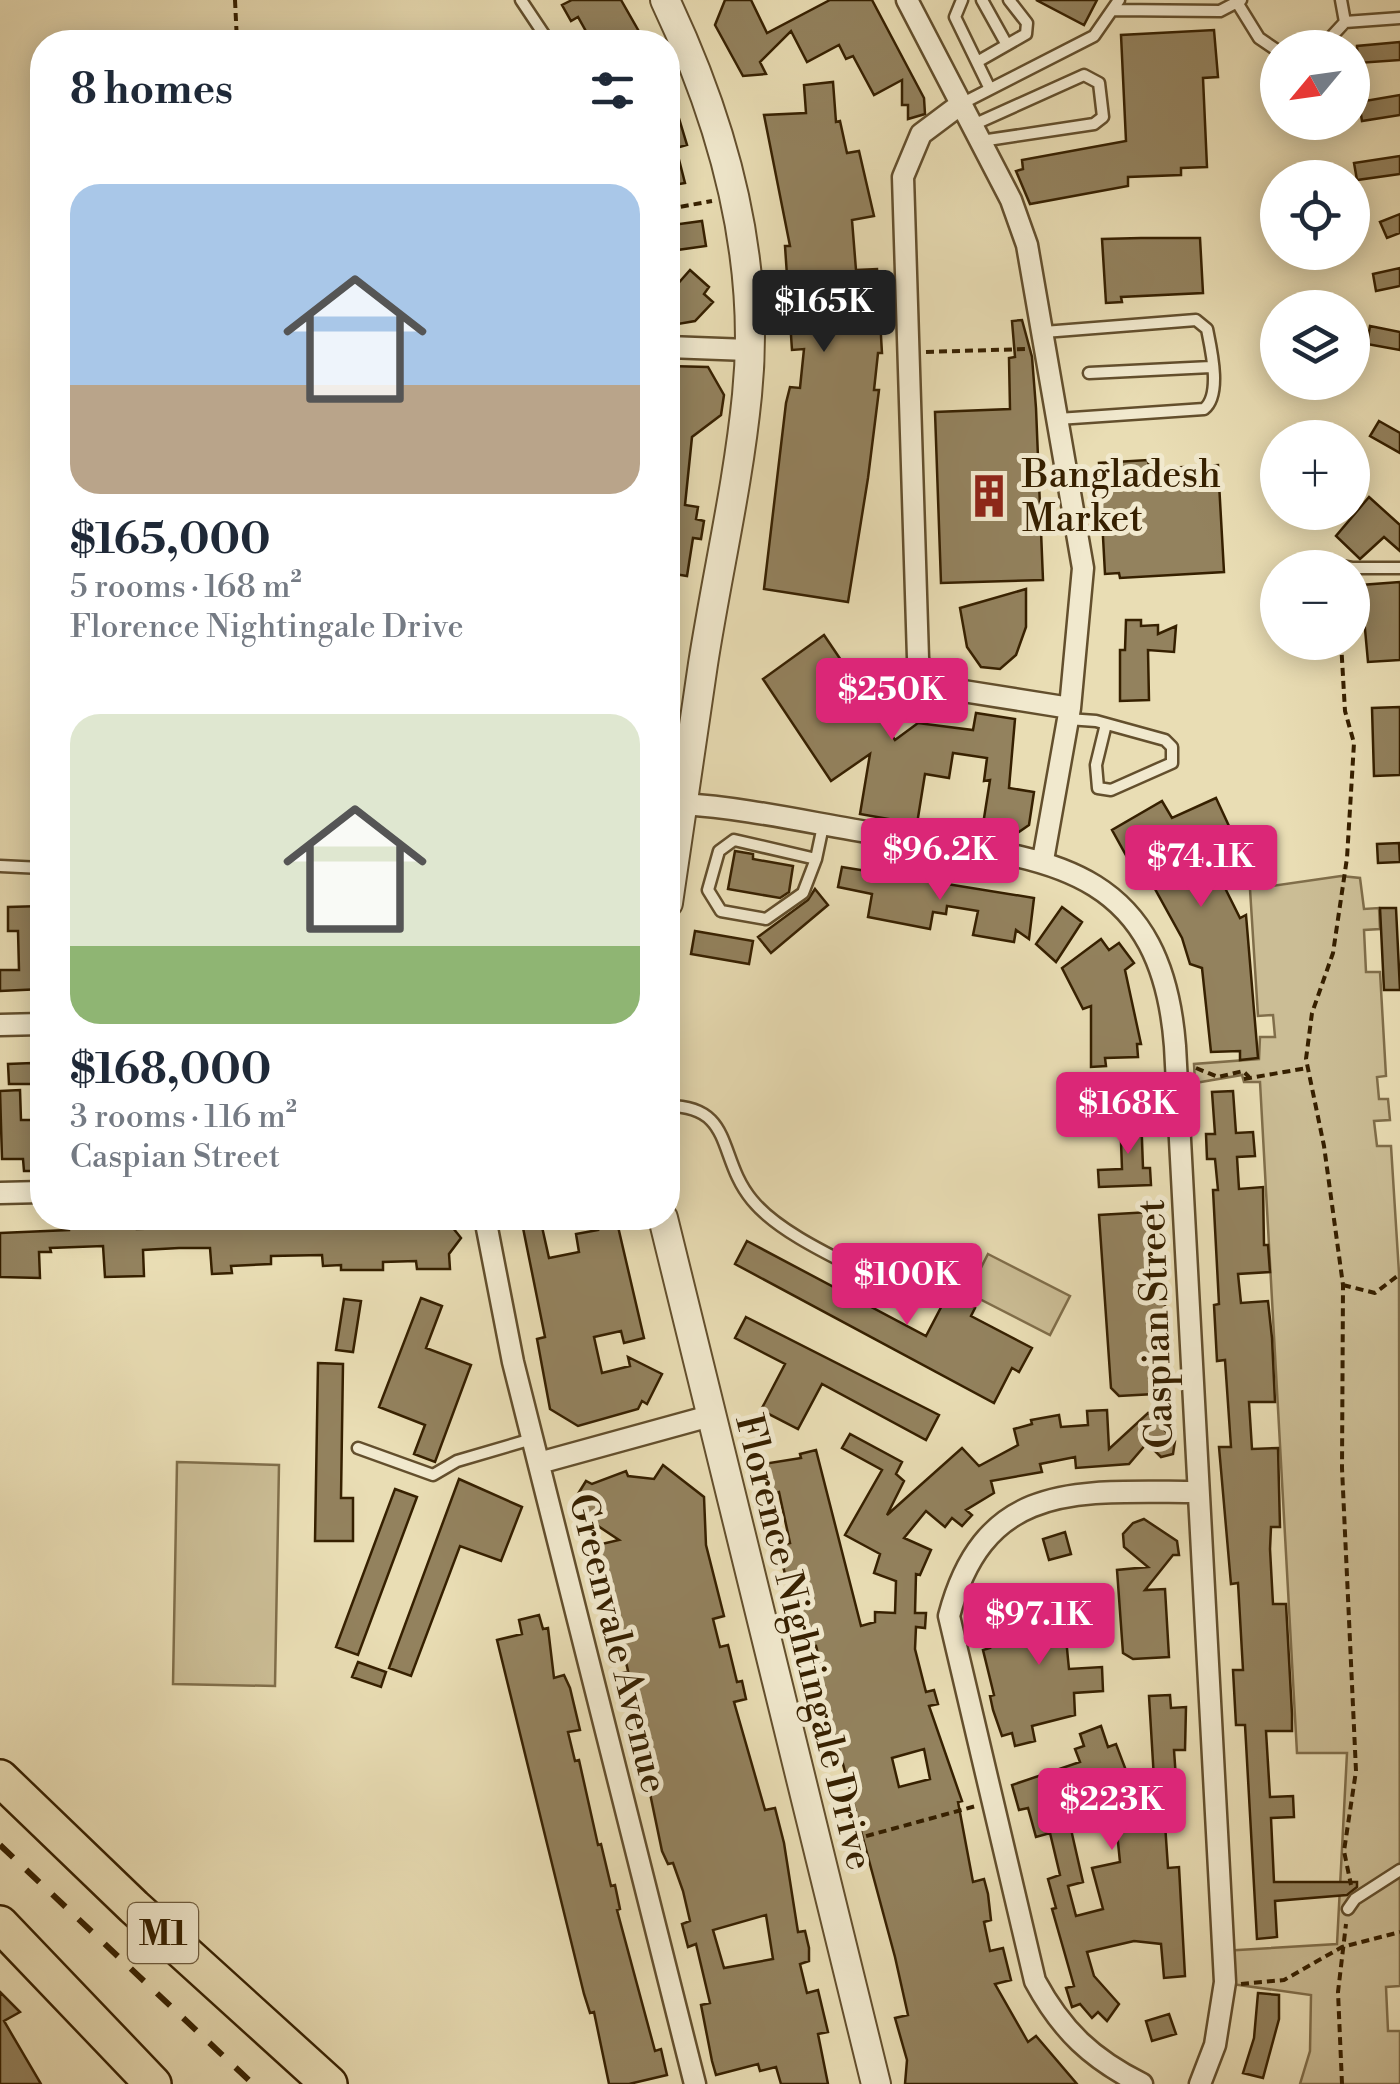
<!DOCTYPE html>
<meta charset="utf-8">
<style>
body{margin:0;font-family:"Libre Bodoni",serif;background:#f6f6f7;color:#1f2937;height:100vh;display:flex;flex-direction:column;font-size:38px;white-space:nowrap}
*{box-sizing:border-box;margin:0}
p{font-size:32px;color:#747a83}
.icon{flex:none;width:55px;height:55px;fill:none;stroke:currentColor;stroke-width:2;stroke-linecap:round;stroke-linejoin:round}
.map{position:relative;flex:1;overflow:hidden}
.details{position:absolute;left:30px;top:30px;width:650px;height:1200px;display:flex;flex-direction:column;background:#fff;border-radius:40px;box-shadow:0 5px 25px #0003}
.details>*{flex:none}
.needle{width:65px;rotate:241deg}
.fabs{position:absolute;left:1260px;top:30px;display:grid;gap:20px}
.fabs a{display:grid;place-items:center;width:110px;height:110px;border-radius:50%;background:#fff;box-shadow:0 5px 25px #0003;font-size:50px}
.price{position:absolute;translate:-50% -85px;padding:0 22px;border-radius:10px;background:#db2777;color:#fff;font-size:32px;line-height:65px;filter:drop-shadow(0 2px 5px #0008)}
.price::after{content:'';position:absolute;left:50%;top:60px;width:30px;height:22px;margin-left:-15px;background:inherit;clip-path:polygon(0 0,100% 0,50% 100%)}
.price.current{background:#222;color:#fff}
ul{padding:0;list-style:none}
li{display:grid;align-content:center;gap:20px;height:530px;padding:0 40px}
li span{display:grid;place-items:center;height:310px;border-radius:30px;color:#555}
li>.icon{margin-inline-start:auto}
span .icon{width:180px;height:180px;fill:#fffc;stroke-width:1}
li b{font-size:42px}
h2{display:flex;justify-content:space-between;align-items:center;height:120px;padding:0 40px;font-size:42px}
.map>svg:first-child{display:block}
</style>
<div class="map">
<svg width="1400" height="2084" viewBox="0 0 1400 2084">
<rect width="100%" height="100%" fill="#e9ddb4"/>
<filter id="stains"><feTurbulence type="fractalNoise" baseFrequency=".002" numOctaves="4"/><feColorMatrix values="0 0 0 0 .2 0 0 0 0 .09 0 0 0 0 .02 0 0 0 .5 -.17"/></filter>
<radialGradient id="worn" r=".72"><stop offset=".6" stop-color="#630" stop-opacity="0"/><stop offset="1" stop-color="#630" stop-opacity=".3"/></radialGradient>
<path fill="#cbbd95" stroke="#806e4a" stroke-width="2.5" d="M1341 876 1360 878 1364 909 1379 908 1380 929 1364 930 1366 972H1380L1386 1076 1377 1077 1379 1099H1388L1390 1120 1374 1121 1377 1146H1391L1399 1273 1400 1986 1386 1987 1388 2031H1400V2084H1300L1310 2051 1311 1995 1224 1983 1222 1951 1337 1944 1347 1753H1297L1260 1082H1244L1242 1075 1195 1083 1194 1064 1259 1059 1260 1037H1275L1273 1015 1258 1016 1250 889Z
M988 1254 1070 1296 1050 1335 968 1293Z
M177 1462 279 1465 275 1686 173 1684Z"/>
<path fill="#93825e" stroke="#362000" stroke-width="2.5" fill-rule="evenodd" d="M572 0H621L645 42H592L578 17 571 21 562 5Z
M725 0H751L767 33 830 0H872L924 98 925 114 908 119V105H902V80L874 95 853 56 846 59 839 45 807 62 791 31 760 62 766 74 743 76 715 25Z
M1036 0H1097L1084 25Z
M1214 30 1218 77 1203 78 1207 167 1181 168V175L1128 177V186L1030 204 1016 171 1023 169 1022 160 1126 141 1121 35Z
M1400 42V60L1358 63 1357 46Z
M833 82 836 122 840 121 847 153 859 151 874 216 852 220 856 270 877 269 882 353H878L874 390H879L868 478 848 602 764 589 786 403 790 387 800 388 804 349 792 350 785 246H790L764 115 806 113 804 85Z
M671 92 687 145 676 148 685 183 668 186V93Z
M1400 95V115L1362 121 1359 102Z
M1400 156V174L1357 180 1354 163Z
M1400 214V233L1387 238 1380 222Z
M702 221 706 246 677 250 672 225Z
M1141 238H1200L1203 293 1121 297 1122 302 1106 303 1102 239Z
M1400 268V286L1376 291 1373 274Z
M690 270 709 287 704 294 713 302 695 321 678 324 668 315V295Z
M1022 320 1032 357 1036 408 1043 580 941 583 935 412 1010 409 1009 358 1015 357 1012 321Z
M1370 326 1400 332V350L1367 344Z
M668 366 708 367 724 395 721 415 692 437 685 505 698 507 696 519 704 521 701 539 693 538 687 576 668 573 672 460 668 459Z
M1379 421 1400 433V453L1370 436Z
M1148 460 1149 469 1218 465 1224 572 1120 578 1119 573 1105 574 1099 463Z
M1369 497 1400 525V551L1384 537 1360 559 1336 536Z
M1400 582V660L1368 662 1361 585Z
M1026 589V627L1016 655 1000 669 981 667 967 647 960 608Z
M1126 620H1141V626L1158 625V634L1176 626 1174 652 1148 650 1149 700 1120 701V650H1125Z
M824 635 895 740 918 723 973 730 976 713 1015 719 1009 788 1034 792 1029 825 1013 836 982 831 990 780 984 781 987 758 953 753 949 778 925 774 917 824 860 814 870 754 831 781 763 679Z
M1400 707V775L1374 776 1372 708Z
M1216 798 1235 839 1226 844 1240 879 1225 888 1240 918 1246 915 1258 1058 1240 1060V1051L1211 1052 1202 968 1190 964 1182 938 1145 871 1137 875 1112 830 1162 801 1172 818Z
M1399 843 1400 862 1378 863 1377 844Z
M735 851 753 854V859L793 866 789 892 780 898 728 889Z
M842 867 1034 898 1029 939 1016 930 1014 942 973 935 978 911 947 906 946 914 933 912 930 929 868 917 872 894 838 887Z
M815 889 828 905 771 953 758 937 808 900Z
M42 906V989L0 991V970H19L18 931H8V907Z
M1062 907 1082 922 1056 962 1036 944Z
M1380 908H1396L1400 990H1384Z
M695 931 753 941 749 964 691 954Z
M1101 939 1109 950 1119 943 1134 963 1125 970 1141 1044H1137L1138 1057 1105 1058 1106 1066 1091 1067V1006L1083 1009 1062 968Z
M32 1063 33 1084H9L8 1064Z
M20 1090 21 1120H39L40 1171H24L23 1159H2L0 1091Z
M1233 1091 1236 1133 1253 1132 1255 1156 1237 1157 1239 1189 1263 1187 1264 1245H1268L1270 1272 1238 1274 1241 1303 1268 1301 1272 1338 1275 1402H1249L1252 1449 1278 1448 1280 1527H1271L1270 1549 1273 1604H1286L1292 1714V1731H1266L1270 1797 1293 1796 1294 1817 1271 1818 1274 1882H1357V1887L1347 1895 1275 1901 1277 1937 1257 1939 1245 1725H1236L1233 1670H1243L1238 1583 1231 1584 1219 1447H1231L1225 1360 1217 1361 1214 1305 1219 1304 1213 1190H1218L1215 1159H1207L1206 1134H1215L1212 1092Z
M1141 1113 1143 1168H1150L1151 1185 1099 1187 1098 1170 1122 1169 1120 1114Z
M1150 1212 1155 1296 1165 1295V1313H1160L1161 1338 1152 1339 1154 1394 1119 1396 1111 1388 1099 1215Z
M137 1218V1229L209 1227V1218H232V1226L282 1224V1218H445L461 1238 449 1254 450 1269H417L416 1261 383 1262V1270H341V1265L323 1266 322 1255 271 1256V1264L231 1266 232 1273 212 1274 210 1248H179L143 1250 144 1276 105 1277 103 1246 50 1248 51 1252H39L40 1278 0 1277V1233L69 1230V1226Z
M521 1218H540L549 1258 579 1252 576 1234 598 1230 596 1218H616L644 1338 624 1343 621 1331 594 1337 602 1373 630 1366 628 1357 662 1374 647 1404 642 1401 638 1409 578 1426 550 1409 537 1339 545 1337Z
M747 1241 926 1336 948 1294 975 1308 971 1316 1032 1348 1019 1372 1012 1368 994 1403 735 1264Z
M421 1298 442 1306 426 1348 471 1365 435 1462 414 1454 425 1425 379 1407Z
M344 1299 361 1301 353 1352 336 1350Z
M746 1317 939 1415 926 1440 822 1384 798 1429 761 1410 785 1364 735 1338Z
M318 1363 343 1364 341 1498H353V1541H315Z
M1107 1410 1109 1449 1148 1413 1175 1441 1173 1454 1161 1457 1147 1443 1129 1464 1076 1468 1075 1457 1040 1464 1042 1472 991 1481 994 1493 966 1510 972 1515 962 1526 952 1518 945 1527 926 1511 904 1538 931 1550 920 1575 916 1574 915 1613H926L925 1628 916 1627 915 1649 926 1692 934 1690 938 1704 929 1706 962 1801 958 1802 973 1882 984 1879 988 1894 991 1920 984 1922 990 1951 1003 1948 1011 1980 995 1984 1028 2042 1036 2036 1077 2084H905L907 2060 895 2018 908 2015 895 1957 837 1742 833 1730 825 1732 813 1676 823 1674 816 1646 806 1648 793 1606 781 1558V1545L790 1543 779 1492 766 1496 757 1465 801 1458 800 1454 816 1450 861 1626 875 1622V1612L895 1613 896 1581 874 1573 880 1554 845 1535 882 1470 842 1448 850 1434 902 1462 896 1474 904 1481 887 1515 962 1448 979 1466 1018 1445 1014 1429 1032 1424 1031 1420 1059 1415 1061 1427 1088 1425 1087 1411ZM924 1749 930 1779 899 1787 892 1758Z
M663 1465 704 1497 706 1545 724 1616 713 1619 720 1647 728 1645 737 1682 742 1681 746 1699 734 1702 765 1810 775 1808 784 1843 798 1932 805 1931 809 1948V1961L800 1964 807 1993 818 1990 828 2032 818 2034 828 2084H781L776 2067 760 2071 758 2064 716 2075 712 2061 701 2005 710 2003 696 1944 688 1947 682 1924 690 1921 683 1891 673 1863 668 1864 662 1851 642 1755 645 1751 642 1725 634 1695 625 1697 619 1674 628 1671 614 1611 605 1613 585 1548 619 1540 577 1512 580 1507 573 1502 586 1481 592 1484 626 1471 628 1476 654 1479ZM766 1915 773 1959 724 1968 713 1930Z
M459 1479 522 1507 501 1561 460 1546 411 1676 389 1668Z
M395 1489 417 1497 358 1655 336 1647Z
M1144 1519 1177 1541 1179 1555H1173L1145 1590 1165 1589 1169 1657 1133 1659 1123 1653 1117 1570 1148 1567 1124 1547 1123 1534 1133 1523Z
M1065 1532 1071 1554 1049 1560 1043 1539Z
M1068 1591 1104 1610 1091 1634 1064 1618 1069 1669 1102 1667 1103 1691 1074 1693 1075 1715 1032 1726 1035 1741 1015 1746 1012 1733 1002 1736 993 1710 990 1696 994 1695 983 1650 990 1648 986 1634 1014 1628 1018 1605 1056 1612Z
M539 1615 543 1629 548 1628 554 1678 564 1675 570 1688 580 1730 568 1732 575 1761 579 1760 598 1845 601 1844 611 1886 615 1885 620 1909 617 1910 655 2051 661 2049 667 2075 629 2084H609L594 2012 590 2013 584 1994 497 1640 522 1634 519 1620Z
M358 1662 386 1672 381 1687 352 1677Z
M1170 1695 1171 1708 1186 1707 1185 1750H1174L1177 1793 1163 1794 1168 1868 1179 1867 1185 1976 1164 1978 1161 1944 1134 1941 1087 1952 1094 1976 1119 2004 1107 2021 1098 2012 1092 2018 1080 2004 1072 2007 1066 1988 1074 1986 1052 1909 1056 1908 1048 1879 1060 1875 1050 1833 1036 1837 1028 1808 1019 1810 1012 1785 1080 1762 1075 1749 1084 1746 1080 1734 1101 1726 1108 1747 1116 1744 1130 1781 1154 1779 1149 1696ZM1115 1813 1120 1862 1092 1868 1103 1909 1076 1916 1068 1886 1083 1882 1070 1825Z
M0 1992 20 2012 4 2021 41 2084H0Z
M1258 1993 1279 1995V2019L1263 2078 1243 2073 1254 2038Z
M1169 2014 1176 2034 1152 2041 1146 2021Z"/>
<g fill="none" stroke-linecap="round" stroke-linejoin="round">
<g stroke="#634f2d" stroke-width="15">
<path id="service" d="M521 0 549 42
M962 0 955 17 990 89
M982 0 1007 45
M1341 0 1345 22
M1238 4 1259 38 1278 51
M1114 10 1220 11 1241 0
M1321 48 1345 22 1400 18
M977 62 1026 34 1027 23 1009 0
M961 104 1094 36 1119 0
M973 125 1084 75 1099 83 1103 117 1094 124 981 141
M1044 332 1196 320 1207 329C1211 349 1222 395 1204 409L1058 419
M1089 373 1211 367
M1307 560 1352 568
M1352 568H1400
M1068 719 1096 721 1165 740 1172 747V763L1111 790 1098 788 1096 765 1106 724
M734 840 816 859 803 893 766 919 721 911 708 890 719 851Z
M816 859 823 826
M0 866 42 868
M668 1106C735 1106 717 1158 752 1200 782 1237 853 1265 896 1289
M358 1448 433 1475 457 1461 532 1439
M1348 1909 1355 1899 1400 1870"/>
</g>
<g stroke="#634f2d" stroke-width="25">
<path id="minor" d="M907 0 1011 200 1027 245 1083 568 1070 708 1043 860
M961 104 921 134 903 177 918 658 920 670 938 687 1070 708
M668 347 748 350
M683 804C748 808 815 824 879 834 1032 858 1160 854 1175 1046L1225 1982 1215 2045 1200 2084
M0 1025 42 1024
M0 1193 42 1192
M485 1218 513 1362 695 2084
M539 1463 710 1416
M1142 2084C1092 2059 1062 2031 1035 1981L949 1616C985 1479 1079 1492 1197 1492"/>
</g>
<g stroke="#634f2d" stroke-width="32">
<path id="tertiary" d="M665 0C723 122 761 259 747 395 738 486 717 574 703 664 691 744 680 824 668 903
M663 1218 876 2084"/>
</g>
<g stroke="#362000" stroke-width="40">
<path id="trunk" d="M0 1778 134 1907 329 2084
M0 1924 153 2084"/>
</g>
<path stroke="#362000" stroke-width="4" stroke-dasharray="8 5" stroke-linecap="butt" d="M235 0 237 42
M668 209 712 201
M926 352 1026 349
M1341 642 1345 711 1354 743 1347 858 1333 953 1312 1013 1306 1059 1324 1146 1343 1285 1342 1468 1356 1771 1344 1851 1351 1885
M1196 1068 1218 1077 1243 1071 1249 1077
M1244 1079 1307 1068
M1343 1285 1375 1293 1400 1274
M841 1843 976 1806
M1241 1984 1284 1980 1342 1947 1400 1932
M1342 2084 1338 1992 1346 1924"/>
<use href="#service" stroke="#f1e9ce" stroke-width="10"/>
<use href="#minor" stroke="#f1e9ce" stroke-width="20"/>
<use href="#tertiary" stroke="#f1e9ce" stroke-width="28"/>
<use href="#trunk" stroke="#e9ddb4" stroke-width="35"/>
<path stroke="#362000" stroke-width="6" stroke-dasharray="18 18" stroke-linecap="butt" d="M0 1845 253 2084"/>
</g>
<defs>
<g id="building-bare" transform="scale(3.45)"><path d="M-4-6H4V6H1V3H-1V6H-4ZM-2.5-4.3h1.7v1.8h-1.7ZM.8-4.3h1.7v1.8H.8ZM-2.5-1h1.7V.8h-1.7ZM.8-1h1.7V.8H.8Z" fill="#8f2418" stroke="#f1e9ce" stroke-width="2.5" paint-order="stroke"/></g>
</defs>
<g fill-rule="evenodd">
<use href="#building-bare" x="989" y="496"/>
</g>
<g text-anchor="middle" stroke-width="10" stroke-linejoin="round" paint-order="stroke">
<rect fill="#f1e9ce" stroke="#6e5c3e" stroke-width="2.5" x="128" y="1903" width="70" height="60" rx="8"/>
<g font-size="35" font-weight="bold" fill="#362000">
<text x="163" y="1945">M1</text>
</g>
<g font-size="38" fill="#362000" stroke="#f1e9ce" text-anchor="start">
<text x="1022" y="487">Bangladesh<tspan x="1022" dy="44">Market</tspan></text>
</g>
<g font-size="38" fill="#362000" stroke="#f1e9ce">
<text transform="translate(1155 1324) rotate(-92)" y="13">Caspian Street</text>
<text transform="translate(805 1642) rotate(76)" y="13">Florence Nightingale Drive</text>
<text transform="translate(619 1643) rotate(76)" y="13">Greenvale Avenue</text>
</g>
</g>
<rect width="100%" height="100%" filter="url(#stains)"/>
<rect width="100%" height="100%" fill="url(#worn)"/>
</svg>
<div class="fabs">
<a><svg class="needle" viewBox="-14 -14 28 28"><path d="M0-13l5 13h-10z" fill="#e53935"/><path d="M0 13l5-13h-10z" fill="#747a83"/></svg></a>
<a><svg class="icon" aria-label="locate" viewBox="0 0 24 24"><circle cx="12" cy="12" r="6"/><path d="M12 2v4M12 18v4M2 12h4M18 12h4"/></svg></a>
<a><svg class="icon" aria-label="layers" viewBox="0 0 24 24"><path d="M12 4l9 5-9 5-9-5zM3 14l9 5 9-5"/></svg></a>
<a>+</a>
<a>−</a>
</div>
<b class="price current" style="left:824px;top:355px">$165K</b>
<b class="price" style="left:892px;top:743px">$250K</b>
<b class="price" style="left:940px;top:903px">$96.2K</b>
<b class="price" style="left:1201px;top:910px">$74.1K</b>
<b class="price" style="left:1128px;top:1157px">$168K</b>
<b class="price" style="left:907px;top:1328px">$100K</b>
<b class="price" style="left:1039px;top:1668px">$97.1K</b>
<b class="price" style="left:1112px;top:1853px">$223K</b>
<section class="details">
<h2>8 homes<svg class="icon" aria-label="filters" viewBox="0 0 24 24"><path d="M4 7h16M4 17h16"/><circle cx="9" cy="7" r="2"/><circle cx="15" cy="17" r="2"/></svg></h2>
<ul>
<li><span style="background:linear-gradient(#a9c7e8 65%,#b9a48a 0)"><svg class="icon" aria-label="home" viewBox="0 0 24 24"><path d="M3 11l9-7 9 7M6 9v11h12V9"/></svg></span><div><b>$165,000</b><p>5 rooms · 168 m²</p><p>Florence Nightingale Drive</p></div></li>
<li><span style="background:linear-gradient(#dfe7d0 75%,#8fb573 0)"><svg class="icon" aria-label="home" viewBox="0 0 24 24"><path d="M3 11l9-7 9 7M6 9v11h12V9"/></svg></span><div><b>$168,000</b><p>3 rooms · 116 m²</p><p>Caspian Street</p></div></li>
</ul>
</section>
</div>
